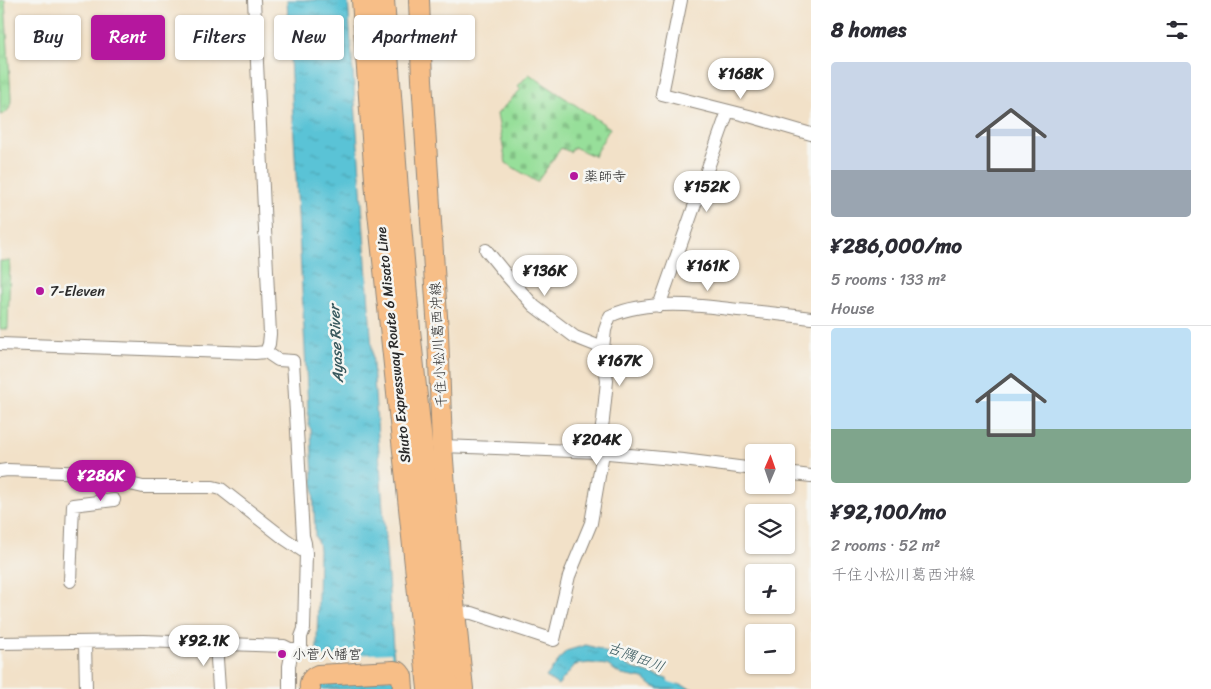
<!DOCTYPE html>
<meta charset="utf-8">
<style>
body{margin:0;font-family:Sriracha,"Klee One",sans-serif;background:#f2f2f3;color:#2b2b33;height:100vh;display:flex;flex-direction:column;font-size:19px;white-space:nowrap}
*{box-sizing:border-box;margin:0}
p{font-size:16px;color:#7c7c81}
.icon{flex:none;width:28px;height:28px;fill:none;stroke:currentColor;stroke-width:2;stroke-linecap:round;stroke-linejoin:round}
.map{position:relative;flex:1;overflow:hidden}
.side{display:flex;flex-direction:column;background:#fff;width:400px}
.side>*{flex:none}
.banner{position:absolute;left:15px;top:15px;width:475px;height:45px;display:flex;gap:10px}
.needle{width:32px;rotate:2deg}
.controls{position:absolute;left:745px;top:444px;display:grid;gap:10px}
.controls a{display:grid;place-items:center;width:50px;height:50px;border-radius:5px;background:#fff;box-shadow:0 1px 4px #0004;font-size:25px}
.price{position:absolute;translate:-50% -42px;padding:0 11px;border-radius:18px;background:#fff;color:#222;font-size:16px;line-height:32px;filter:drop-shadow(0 1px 2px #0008)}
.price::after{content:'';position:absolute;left:50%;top:30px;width:15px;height:11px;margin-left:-8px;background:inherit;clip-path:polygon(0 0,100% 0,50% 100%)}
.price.active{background:#b5179e;color:#fff}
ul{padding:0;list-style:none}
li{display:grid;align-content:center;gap:10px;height:265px;padding:0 20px}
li+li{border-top:1px solid #e1e1e2}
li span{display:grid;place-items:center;height:155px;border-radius:5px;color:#555}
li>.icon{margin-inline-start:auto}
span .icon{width:90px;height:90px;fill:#fffc;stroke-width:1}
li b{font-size:21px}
h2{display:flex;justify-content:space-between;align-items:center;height:60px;padding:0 20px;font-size:21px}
.tag{padding:0 18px;border-radius:5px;background:#fff;box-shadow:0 1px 4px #0004;font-size:18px;line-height:45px}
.tag.active{background:#b5179e;color:#fff}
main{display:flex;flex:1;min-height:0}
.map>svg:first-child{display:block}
</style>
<main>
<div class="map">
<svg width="811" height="689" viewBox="0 0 811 689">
<defs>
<pattern id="grass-tufts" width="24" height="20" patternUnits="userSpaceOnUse" patternTransform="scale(1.25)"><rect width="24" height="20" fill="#97df9a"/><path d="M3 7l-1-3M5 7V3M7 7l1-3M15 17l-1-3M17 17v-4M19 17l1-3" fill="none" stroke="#82c085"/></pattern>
<pattern id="cemetery-stones" width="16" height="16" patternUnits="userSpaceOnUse" patternTransform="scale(1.25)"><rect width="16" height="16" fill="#97df9a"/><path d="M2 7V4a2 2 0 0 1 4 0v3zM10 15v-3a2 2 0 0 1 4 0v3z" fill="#82c085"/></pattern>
<pattern id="water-ripples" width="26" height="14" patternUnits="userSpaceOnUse" patternTransform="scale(1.25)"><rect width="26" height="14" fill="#5ac3d6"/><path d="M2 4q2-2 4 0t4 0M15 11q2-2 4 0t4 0" fill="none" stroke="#4b9fae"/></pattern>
</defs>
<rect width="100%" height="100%" fill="#f6f6f2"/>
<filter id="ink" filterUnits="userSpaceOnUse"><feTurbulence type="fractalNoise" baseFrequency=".02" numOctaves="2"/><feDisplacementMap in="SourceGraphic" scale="10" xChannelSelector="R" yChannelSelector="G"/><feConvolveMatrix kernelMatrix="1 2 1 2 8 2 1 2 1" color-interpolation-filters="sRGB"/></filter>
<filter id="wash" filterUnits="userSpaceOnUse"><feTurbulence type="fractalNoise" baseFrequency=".0096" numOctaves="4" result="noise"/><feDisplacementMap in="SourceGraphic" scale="20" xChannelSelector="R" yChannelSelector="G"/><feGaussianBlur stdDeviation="1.12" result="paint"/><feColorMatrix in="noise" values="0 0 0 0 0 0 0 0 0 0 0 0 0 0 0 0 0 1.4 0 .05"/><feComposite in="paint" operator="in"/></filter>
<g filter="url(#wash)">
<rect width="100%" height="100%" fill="#f2e1c8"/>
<path fill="url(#grass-tufts)" stroke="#618562" d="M0 0H5L11 97C11 106 10 112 0 115Z
M0 261H10L8 329H0Z"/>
<path fill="url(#cemetery-stones)" stroke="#618562" d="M529 74 610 128 594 156 574 147 570 152 561 148 537 182 506 163 497 114 521 89 518 86Z"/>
<path fill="url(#water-ripples)" stroke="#427780" d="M287 0H348C364 230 379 459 396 689H316L319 550 318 543 315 536 311 429 309 427Z
M586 645 600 649 632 668 667 679 668 684 675 686 678 684 693 689H659L652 686 644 679 622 675 607 665 589 663 575 665 558 685 546 677 566 651Z"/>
<path fill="#f2e1c8" d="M391 653 393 678 320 683 317 687 314 657Z"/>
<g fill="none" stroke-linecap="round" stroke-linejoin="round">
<path stroke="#5ac3d6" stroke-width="4.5" d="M665 683 685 689"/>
</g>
</g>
<g filter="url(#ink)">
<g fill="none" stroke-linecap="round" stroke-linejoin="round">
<g stroke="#8e867a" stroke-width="14">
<path id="street" d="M681 0 662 94 749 116 811 134
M486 250 508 277 534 306 575 337 603 348
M659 306 728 111
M0 344 255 353 266 352 269 344 270 334 254 0
M266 352 278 360 293 361 303 536 305 543 306 553 304 629 301 637V646L292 650 289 666V689
M442 446 598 452 683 460 754 469
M598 452 603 420 607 381 603 348 605 330 610 316C646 299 699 305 738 310 763 312 787 315 811 318
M0 471 7 470 91 473 113 480 143 487H213L221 489 285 539 306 553
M786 473 811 476
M70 581 73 505 114 500
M455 612 472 613 554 640 569 576 591 523 603 453
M85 642 86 689
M0 643 144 641 284 646 292 650
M216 644 219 689"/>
</g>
<g stroke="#8e867a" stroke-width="22">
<path id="primary" d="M419 0 422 80 438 332 442 446 452 583 463 689
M310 689C309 682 311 678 318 675L394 671 399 672 402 676 403 689"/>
</g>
<g stroke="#8e867a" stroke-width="24">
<path id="highway" d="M363 0 377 193 429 689
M383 0 397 190 409 330 447 689"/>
</g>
<use href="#street" stroke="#fff" stroke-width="12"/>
<use href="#primary" stroke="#f7be87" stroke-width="20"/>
<use href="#highway" stroke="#f7be87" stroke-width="22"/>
</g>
</g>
<g fill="#b5179e" stroke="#f6f6f2" stroke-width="2">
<circle cx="574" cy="176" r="5"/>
<circle cx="40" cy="291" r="5"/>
<circle cx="282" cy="654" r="5"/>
</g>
<g text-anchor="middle" stroke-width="5" stroke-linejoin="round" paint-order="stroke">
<g font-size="14" fill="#2b2b2b" stroke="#f6f6f2" text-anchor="start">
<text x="584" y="181">薬師寺</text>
<text x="50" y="296">7-Eleven</text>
<text x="292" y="659">小菅八幡宮</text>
</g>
<g font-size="14" fill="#2b2b2b" stroke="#f6f6f2">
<text transform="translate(393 345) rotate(-96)" y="5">Shuto Expressway Route 6 Misato Line</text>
<text transform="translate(438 345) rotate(-93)" y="5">千住小松川葛西沖線</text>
</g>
<g font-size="15" font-style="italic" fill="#39595e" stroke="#f6f6f2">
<text transform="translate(336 344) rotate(-93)" y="5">Ayase River</text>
<text transform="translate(636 657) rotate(21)" y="5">古隅田川</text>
</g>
</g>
</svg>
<div class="controls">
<a><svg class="needle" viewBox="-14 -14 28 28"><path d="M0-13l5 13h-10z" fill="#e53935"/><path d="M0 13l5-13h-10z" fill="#7c7c81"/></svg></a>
<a><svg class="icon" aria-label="layers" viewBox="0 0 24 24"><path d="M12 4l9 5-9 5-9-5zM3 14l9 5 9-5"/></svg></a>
<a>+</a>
<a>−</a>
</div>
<b class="price" style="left:741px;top:100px">¥168K</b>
<b class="price" style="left:707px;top:213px">¥152K</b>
<b class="price" style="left:708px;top:292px">¥161K</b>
<b class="price" style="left:545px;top:297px">¥136K</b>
<b class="price" style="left:620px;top:387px">¥167K</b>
<b class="price" style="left:597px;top:466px">¥204K</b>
<b class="price active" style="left:101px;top:502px">¥286K</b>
<b class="price" style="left:204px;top:667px">¥92.1K</b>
<div class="banner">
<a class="tag">Buy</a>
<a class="tag active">Rent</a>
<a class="tag">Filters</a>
<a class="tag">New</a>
<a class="tag">Apartment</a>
</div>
</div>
<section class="side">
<h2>8 homes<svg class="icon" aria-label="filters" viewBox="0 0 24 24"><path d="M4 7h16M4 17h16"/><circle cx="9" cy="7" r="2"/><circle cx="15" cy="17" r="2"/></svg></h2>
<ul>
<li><span style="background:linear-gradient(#c9d6e8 70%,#9aa5b1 0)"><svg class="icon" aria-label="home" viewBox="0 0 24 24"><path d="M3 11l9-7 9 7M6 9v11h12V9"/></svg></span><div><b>¥286,000/mo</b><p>5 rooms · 133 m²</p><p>House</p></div></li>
<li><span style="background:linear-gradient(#bfe0f5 65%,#7fa58c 0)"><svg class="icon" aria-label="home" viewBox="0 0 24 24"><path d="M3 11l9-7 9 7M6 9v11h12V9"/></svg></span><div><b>¥92,100/mo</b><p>2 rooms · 52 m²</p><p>千住小松川葛西沖線</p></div></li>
</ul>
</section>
</main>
